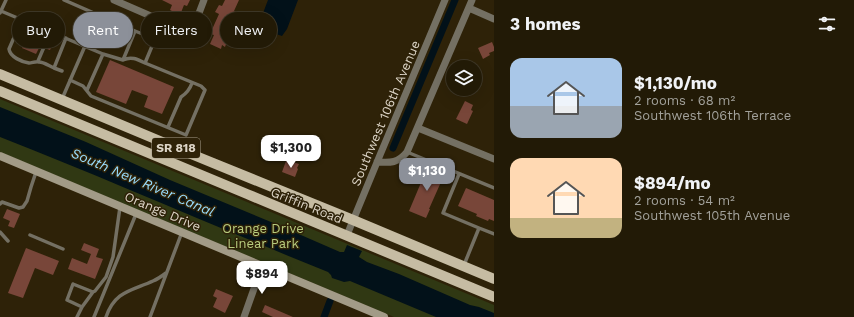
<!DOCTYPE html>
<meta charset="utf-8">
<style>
body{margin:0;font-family:"Work Sans",sans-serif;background:#2a2310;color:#f1f3f6;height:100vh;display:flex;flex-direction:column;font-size:15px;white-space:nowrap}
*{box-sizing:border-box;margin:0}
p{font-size:13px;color:#a2a19b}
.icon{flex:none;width:22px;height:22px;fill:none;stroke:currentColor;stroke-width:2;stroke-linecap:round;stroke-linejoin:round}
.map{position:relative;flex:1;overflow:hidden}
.panel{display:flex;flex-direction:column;background:#221a06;width:360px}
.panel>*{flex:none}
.top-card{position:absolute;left:12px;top:12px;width:380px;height:36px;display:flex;gap:8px}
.fabs{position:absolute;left:446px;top:60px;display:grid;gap:8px}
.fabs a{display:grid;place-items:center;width:36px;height:36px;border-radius:50%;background:#221a06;box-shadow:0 4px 16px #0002,0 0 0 1px #3f3828;font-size:20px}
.price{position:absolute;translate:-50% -34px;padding:0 9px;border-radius:8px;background:#fff;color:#222;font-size:13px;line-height:26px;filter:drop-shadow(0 1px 2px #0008)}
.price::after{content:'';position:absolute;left:50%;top:24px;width:12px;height:9px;margin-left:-6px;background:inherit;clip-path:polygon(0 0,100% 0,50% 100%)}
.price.on{background:#8c9099;color:#fff}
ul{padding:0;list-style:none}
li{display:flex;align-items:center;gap:12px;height:100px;padding:0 16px}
li span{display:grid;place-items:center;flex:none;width:112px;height:80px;border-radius:12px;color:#555}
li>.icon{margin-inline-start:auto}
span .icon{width:48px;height:48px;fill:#fffc;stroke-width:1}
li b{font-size:17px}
h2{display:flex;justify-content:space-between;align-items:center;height:48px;padding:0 16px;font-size:17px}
.chip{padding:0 14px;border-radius:18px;background:#221a06;box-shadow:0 4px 16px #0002,0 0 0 1px #3f3828;font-size:14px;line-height:36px}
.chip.on{background:#8c9099;color:#fff}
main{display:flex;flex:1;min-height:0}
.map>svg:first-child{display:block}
</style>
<main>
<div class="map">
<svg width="494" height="317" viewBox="0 0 494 317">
<rect width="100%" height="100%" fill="#2e2208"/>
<path fill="#303813" d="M0 99 494 305V317H394L0 152Z"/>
<path fill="#021119" d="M268 0H298L287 29 282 36 261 29 260 21Z
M0 107 86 142 170 180 271 222 340 252H344L347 245 362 251 359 257 367 262 399 274 470 305 479 307 494 313V317H436L350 281 344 282 332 278 331 275 328 272C218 228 110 180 0 137Z"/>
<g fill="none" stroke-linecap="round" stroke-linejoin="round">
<path stroke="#021119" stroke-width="7" d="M393 148 455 0
M324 317 330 301"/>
</g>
<path fill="#784639" d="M162 0H190L187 6 184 5 180 15 170 10 172 5Z
M225 0H239L234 11 236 12 228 32 230 33 225 47 222 45 221 49 210 44 214 35 210 34 219 14 215 12 219 5 222 6Z
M28 26 32 28V29L44 35 43 38 44 39 45 42 48 43 50 41 53 43 50 50 47 49V45L44 44 41 46H40L36 54 22 48 28 35 24 34Z
M492 42 494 47V51L489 53 490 55 483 59 478 48Z
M110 60 174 87 162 114 144 107 148 96 132 90 126 104 96 92Z
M465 101 473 105 471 110 473 111 467 124 456 119Z
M286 161 292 164 293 162 299 164 297 168 298 169 295 177 282 172Z
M428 166 446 173 442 183 441 182 429 209H430L426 218 409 211Z
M466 188 494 200V221L489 219 488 221 476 216 477 214 458 206Z
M7 209 20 214 14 228 8 226 10 221 3 218Z
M84 243 99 249 96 257 103 259 95 279 68 269 72 258 87 264 91 254 81 250Z
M26 248 59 261 53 275 35 268 23 298 8 293Z
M216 289 233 296 225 313 213 307 217 298 213 296Z
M265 305 293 317H273L262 312Z"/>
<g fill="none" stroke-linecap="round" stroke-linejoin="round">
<path stroke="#747063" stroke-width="3.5" d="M1 11 103 54 123 60 135 31 64 0
M0 13 6 0
M22 19 9 49C10 57 22 62 29 63 32 63 36 61 39 62 44 62 49 66 54 68L66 38
M47 40 50 31
M123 60C131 56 137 59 145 63L155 39 135 31
M38 61 44 47
M54 68 62 71
M70 80 83 86 91 96 186 135 205 90 201 86 145 63
M87 90 103 54
M62 99 85 46
M168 127 181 97C187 93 190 89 192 83
M407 152 494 188
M459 174 443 213 479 228
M0 204 2 202 19 208 23 207 27 201 31 187 36 172
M0 232 8 241
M30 235 63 249
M464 265 479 228 494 234
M93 292 82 307 67 300 73 284 93 292 95 291 106 277 113 257 120 207
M77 317 82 307
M94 317 136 214
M106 317C115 291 131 291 153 281 158 279 162 276 166 273
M150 317 182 232"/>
<path stroke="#747063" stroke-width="7" d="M114 0 176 27 181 28H189
M469 8 494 19
M189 28 194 24 196 21 204 0
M418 128 494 159
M377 162C391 163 398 163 407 152L472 0
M347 235 380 155 445 0
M244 317 262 266"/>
<path stroke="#a29b87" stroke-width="8" d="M0 156 384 317"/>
<path stroke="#c6bca3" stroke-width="10" d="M0 74 191 154 353 220 494 279
M0 91C164 160 330 228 494 297"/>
</g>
<g text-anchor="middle" stroke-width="3" stroke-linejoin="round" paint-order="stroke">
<rect fill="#2e2208" stroke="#a89f8d" stroke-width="1" x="152" y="138" width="48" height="20" rx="3"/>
<g font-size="12" font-weight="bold" fill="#dcd4c6">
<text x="176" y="152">SR 818</text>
</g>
<g font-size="13" fill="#dcd4c6" stroke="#2e2208">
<text transform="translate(385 113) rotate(-67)" y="5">Southwest 106th Avenue</text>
<text transform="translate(307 205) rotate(22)" y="5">Griffin Road</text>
<text transform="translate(163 211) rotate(23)" y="5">Orange Drive</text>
</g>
<g font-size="13" fill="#b7cb7e" stroke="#2e2208">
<text x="263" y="233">Orange Drive<tspan x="263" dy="15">Linear Park</tspan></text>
</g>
<g font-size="14" font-style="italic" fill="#98dcfe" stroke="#2e2208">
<text transform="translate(143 182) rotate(23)" y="5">South New River Canal</text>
</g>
</g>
</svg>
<div class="fabs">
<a><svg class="icon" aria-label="layers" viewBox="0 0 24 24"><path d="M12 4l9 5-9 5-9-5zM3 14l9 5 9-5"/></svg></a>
</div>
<b class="price" style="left:291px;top:169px">$1,300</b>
<b class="price on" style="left:427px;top:192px">$1,130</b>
<b class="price" style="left:262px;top:295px">$894</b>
<div class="top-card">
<a class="chip">Buy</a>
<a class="chip on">Rent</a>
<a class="chip">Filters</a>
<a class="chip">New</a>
</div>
</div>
<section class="panel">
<h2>3 homes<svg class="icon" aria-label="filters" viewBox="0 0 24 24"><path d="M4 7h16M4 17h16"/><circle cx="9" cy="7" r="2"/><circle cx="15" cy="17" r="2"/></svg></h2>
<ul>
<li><span style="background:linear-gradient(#a9c7e8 60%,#9aa5b1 0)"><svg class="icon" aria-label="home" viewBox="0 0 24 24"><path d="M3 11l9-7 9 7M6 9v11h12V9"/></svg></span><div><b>$1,130/mo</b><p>2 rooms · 68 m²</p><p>Southwest 106th Terrace</p></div></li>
<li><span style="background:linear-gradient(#ffd9b3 75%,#c2b280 0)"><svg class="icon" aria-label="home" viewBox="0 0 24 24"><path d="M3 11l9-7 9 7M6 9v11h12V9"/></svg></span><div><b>$894/mo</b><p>2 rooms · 54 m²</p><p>Southwest 105th Avenue</p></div></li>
</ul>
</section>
</main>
